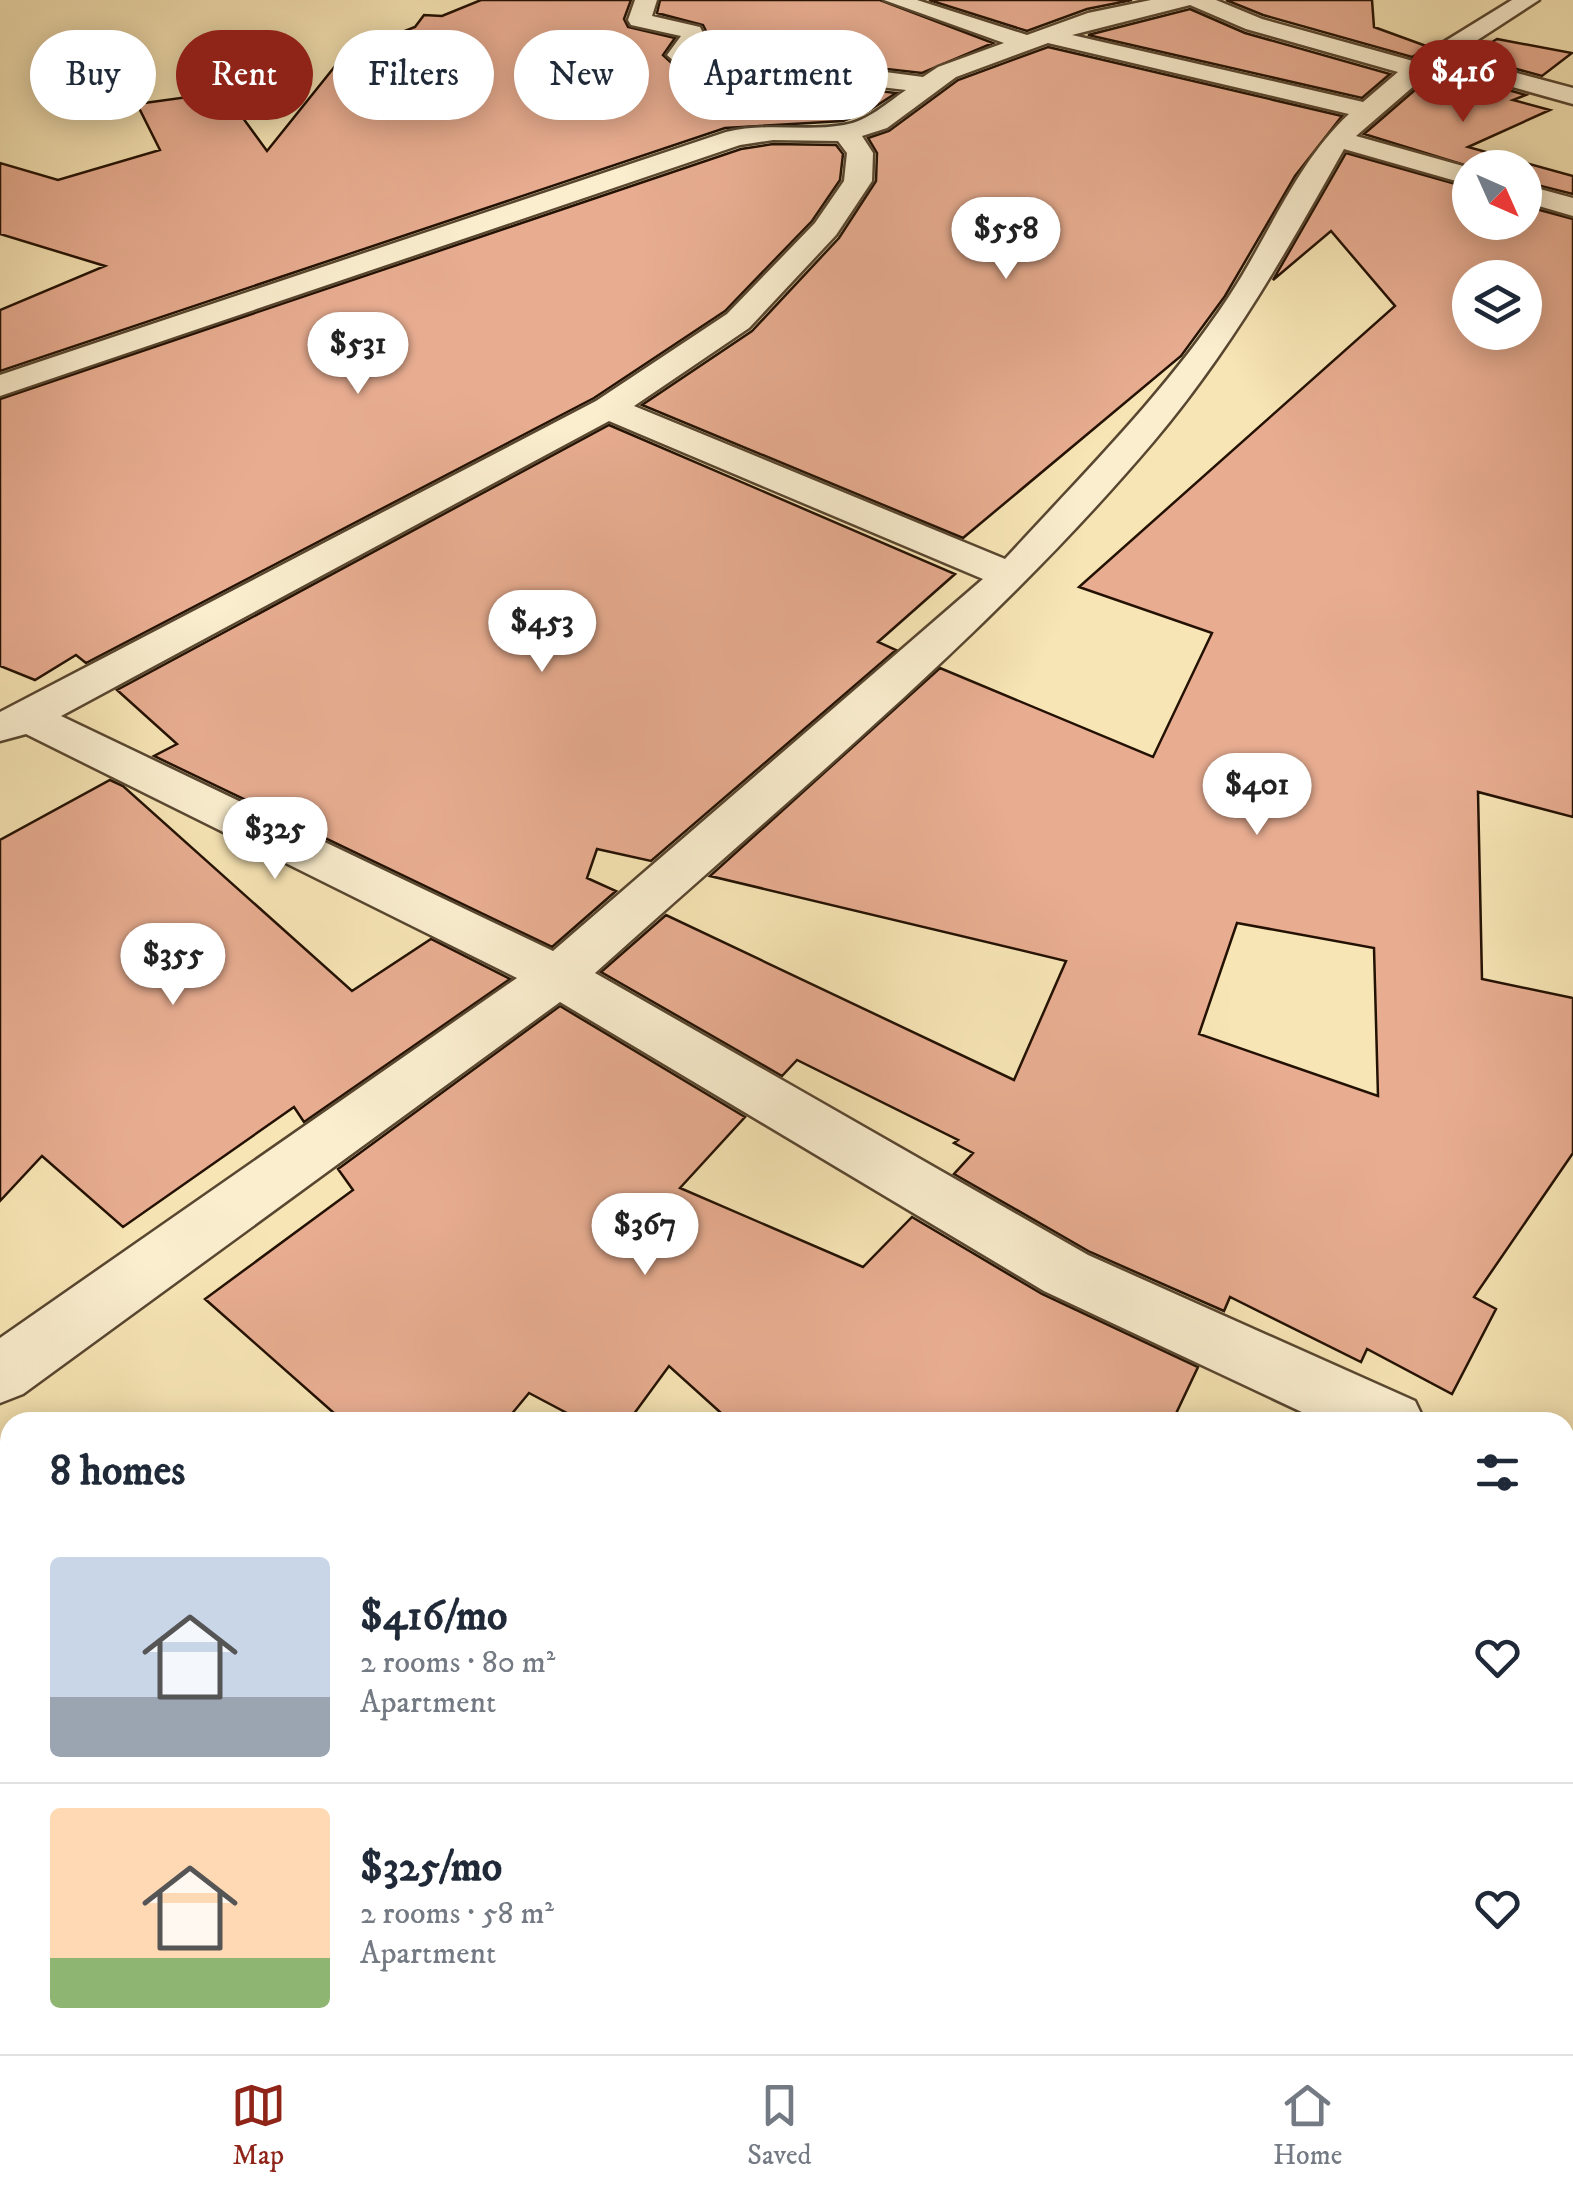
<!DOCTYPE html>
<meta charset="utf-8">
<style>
body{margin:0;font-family:"IM FELL DW Pica",serif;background:#f6f6f7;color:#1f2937;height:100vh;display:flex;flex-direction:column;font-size:38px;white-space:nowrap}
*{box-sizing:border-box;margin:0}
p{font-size:32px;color:#747a83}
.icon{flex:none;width:55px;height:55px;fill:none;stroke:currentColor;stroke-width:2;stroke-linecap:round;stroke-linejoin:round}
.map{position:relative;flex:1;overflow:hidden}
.panel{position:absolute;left:0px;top:1412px;width:1575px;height:642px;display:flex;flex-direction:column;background:#fff;border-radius:30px 30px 0 0;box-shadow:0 5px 25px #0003}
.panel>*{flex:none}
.banner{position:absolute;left:30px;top:30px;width:1000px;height:90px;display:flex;gap:20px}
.needle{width:65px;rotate:135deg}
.controls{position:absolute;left:1452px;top:150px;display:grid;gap:20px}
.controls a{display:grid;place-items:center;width:90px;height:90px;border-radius:50%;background:#fff;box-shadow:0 5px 25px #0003;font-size:50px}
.price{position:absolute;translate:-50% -85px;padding:0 22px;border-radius:35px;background:#fff;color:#222;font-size:32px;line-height:65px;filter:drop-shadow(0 2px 5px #0008)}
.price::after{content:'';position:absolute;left:50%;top:60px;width:30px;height:22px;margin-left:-15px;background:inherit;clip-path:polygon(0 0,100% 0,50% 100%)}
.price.active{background:#8f2418;color:#fff}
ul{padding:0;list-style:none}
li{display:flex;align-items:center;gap:30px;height:250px;padding:0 50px}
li+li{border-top:2px solid #e0e1e3}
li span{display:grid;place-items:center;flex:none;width:280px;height:200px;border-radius:10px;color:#555}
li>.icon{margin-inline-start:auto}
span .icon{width:120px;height:120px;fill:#fffc;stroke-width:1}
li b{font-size:42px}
h2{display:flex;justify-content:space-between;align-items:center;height:120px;padding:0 50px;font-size:42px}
.chip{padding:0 35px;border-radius:45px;background:#fff;box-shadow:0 5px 25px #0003;font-size:35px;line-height:90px}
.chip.active{background:#8f2418;color:#fff}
.tab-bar{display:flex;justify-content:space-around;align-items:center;height:140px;border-top:2px solid #e0e1e3;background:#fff;font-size:28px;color:#747a83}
.tab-bar a{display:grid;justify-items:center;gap:5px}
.tab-bar .active{color:#8f2418}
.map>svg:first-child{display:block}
</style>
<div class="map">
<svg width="1573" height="2054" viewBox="0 0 1573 2054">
<rect width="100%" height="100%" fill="#f7e5b5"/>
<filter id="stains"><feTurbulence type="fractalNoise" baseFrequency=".002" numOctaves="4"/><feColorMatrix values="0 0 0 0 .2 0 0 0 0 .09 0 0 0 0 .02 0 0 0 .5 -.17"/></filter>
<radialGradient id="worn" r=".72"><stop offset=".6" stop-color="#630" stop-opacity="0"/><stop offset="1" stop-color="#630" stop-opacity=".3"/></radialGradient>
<path fill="#e8ad91" stroke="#231103" stroke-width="2.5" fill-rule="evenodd" d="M481 0H631L624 19 628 27 675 38 663 55 676 67 896 93 867 112 843 121 725 128 0 371V310L105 266 0 234V163L58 180 160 150 137 104 224 92 267 151 344 55 415 27 424 15 442 16Z
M660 0H880L993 43 922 73 701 48 708 35 703 25 657 13Z
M929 0H1132L1087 9 1027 31Z
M1226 0H1372L1374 27 1429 47 1412 57 1263 15Z
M1190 9 1245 33 1390 74 1362 98 1088 35Z
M1497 39 1572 53 1542 76 1469 56Z
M1048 47 1342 116 1295 176 1225 296 1181 356 963 538 642 405 752 331 839 238 876 181 877 153 868 138 889 131 958 80Z
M1438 70 1526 95 1513 100 1550 110 1468 147 1573 176V194L1525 182V168H1474L1364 134Z
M773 144 836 145 843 154 840 180 812 221 725 311 594 398 86 663 76 655 35 680 0 666V399L741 149Z
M1346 153 1470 188V222H1525V206L1573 219V817L1478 792 1482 979 1573 998V1153L1474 1297 1496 1309 1452 1394 1367 1349 1361 1362 1230 1297 1224 1311 1090 1252 954 1174 973 1153 954 1143 958 1140 797 1060 782 1076 601 972 666 915 1014 1080 1066 961 710 876 940 668 1153 757 1212 633 1079 587 1395 306 1331 231 1273 280ZM1470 278H1525V332H1470ZM1237 923 1374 948 1378 1096 1199 1034Z
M609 425 955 574 878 642 896 650 651 861 597 849 587 878 616 891 552 947 154 756 177 744 117 690Z
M110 780 123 786 352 991 431 939 510 979 304 1122 294 1107 123 1227 42 1156 0 1201V840Z
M560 1006 745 1117 680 1188 863 1267 912 1217 1042 1294 1198 1367 1172 1422H731L669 1366 628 1422H584L529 1393 505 1422H344L205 1299 353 1190 338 1169Z"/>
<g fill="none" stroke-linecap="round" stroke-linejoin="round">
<g stroke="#584630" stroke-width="5">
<path id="minor" d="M635 0H657L652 16 700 27 705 37 694 51 772 57 923 77 938 67 1004 43 884 0H917L1027 35 1088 13 1151 0H1216L1262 19 1413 61 1512 0H1539L1453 56 1573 88V104L1437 66 1356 136 1470 168V185L1344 149C1287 251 1230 351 1154 441 988 637 785 801 595 973L1088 1255 1415 1401 1425 1422H1323L1044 1291 560 1002 23 1394 0 1403V1338L517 978 26 734 0 741V712L596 401 727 314 815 223 844 181 847 153 838 141 773 140 740 145 0 396V375L726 132C766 122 805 132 844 125 868 121 887 103 906 90L676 63 667 55 681 36 631 25 628 20ZM1190 5 1246 29 1398 72 1363 102 1072 35ZM1048 43 1349 114C1296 163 1268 238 1228 298 1165 393 1082 475 1005 559L634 406 749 328 836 235 872 181 873 153 862 136 887 128 956 77ZM609 421 983 579 553 951 61 716Z
M1525 185 1573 198V216L1525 202Z
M1565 1471 1573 1474V1539L1565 1536Z
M0 1695 10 1699V1788L0 1784Z
M165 2045H255L259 2054H169Z
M1235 2045H1323L1319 2054H1231Z"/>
</g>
<use href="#minor" fill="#faeecf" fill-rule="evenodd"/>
</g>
<rect width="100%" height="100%" filter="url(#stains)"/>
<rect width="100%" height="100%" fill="url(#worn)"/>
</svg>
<div class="controls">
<a><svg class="needle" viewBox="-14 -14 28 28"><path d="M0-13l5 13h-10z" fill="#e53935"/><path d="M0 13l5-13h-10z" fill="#747a83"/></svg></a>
<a><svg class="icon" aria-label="layers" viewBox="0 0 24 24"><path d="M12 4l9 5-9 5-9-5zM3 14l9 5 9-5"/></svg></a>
</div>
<b class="price active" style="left:1463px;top:125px">$416</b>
<b class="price" style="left:1006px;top:282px">$558</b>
<b class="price" style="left:358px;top:397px">$531</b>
<b class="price" style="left:542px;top:675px">$453</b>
<b class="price" style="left:1257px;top:838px">$401</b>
<b class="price" style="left:275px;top:882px">$325</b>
<b class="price" style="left:173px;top:1008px">$355</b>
<b class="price" style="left:645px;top:1278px">$367</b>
<div class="banner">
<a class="chip">Buy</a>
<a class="chip active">Rent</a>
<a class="chip">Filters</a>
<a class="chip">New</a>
<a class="chip">Apartment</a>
</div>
<section class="panel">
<h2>8 homes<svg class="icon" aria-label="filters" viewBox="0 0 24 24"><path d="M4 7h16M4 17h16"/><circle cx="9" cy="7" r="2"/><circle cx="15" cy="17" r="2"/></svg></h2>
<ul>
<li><span style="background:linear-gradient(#c9d6e8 70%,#9aa5b1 0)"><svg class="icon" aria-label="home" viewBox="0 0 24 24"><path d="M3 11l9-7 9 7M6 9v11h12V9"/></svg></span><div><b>$416/mo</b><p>2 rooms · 80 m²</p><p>Apartment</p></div><svg class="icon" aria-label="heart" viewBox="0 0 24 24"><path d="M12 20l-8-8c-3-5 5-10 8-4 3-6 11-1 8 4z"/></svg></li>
<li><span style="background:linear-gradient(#ffd9b3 75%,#8fb573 0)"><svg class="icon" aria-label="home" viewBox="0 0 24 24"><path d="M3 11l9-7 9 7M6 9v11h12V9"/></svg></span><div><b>$325/mo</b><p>2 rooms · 58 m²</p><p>Apartment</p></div><svg class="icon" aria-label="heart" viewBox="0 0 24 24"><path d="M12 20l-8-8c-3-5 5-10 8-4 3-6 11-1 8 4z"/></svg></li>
</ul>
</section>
</div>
<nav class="tab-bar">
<a class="active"><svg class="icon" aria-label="map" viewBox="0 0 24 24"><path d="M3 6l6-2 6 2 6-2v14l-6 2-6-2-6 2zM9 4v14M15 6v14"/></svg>Map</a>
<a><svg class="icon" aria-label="saved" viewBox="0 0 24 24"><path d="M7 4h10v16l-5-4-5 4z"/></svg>Saved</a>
<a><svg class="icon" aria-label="home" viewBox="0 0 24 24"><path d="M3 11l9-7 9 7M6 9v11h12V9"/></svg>Home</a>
</nav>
